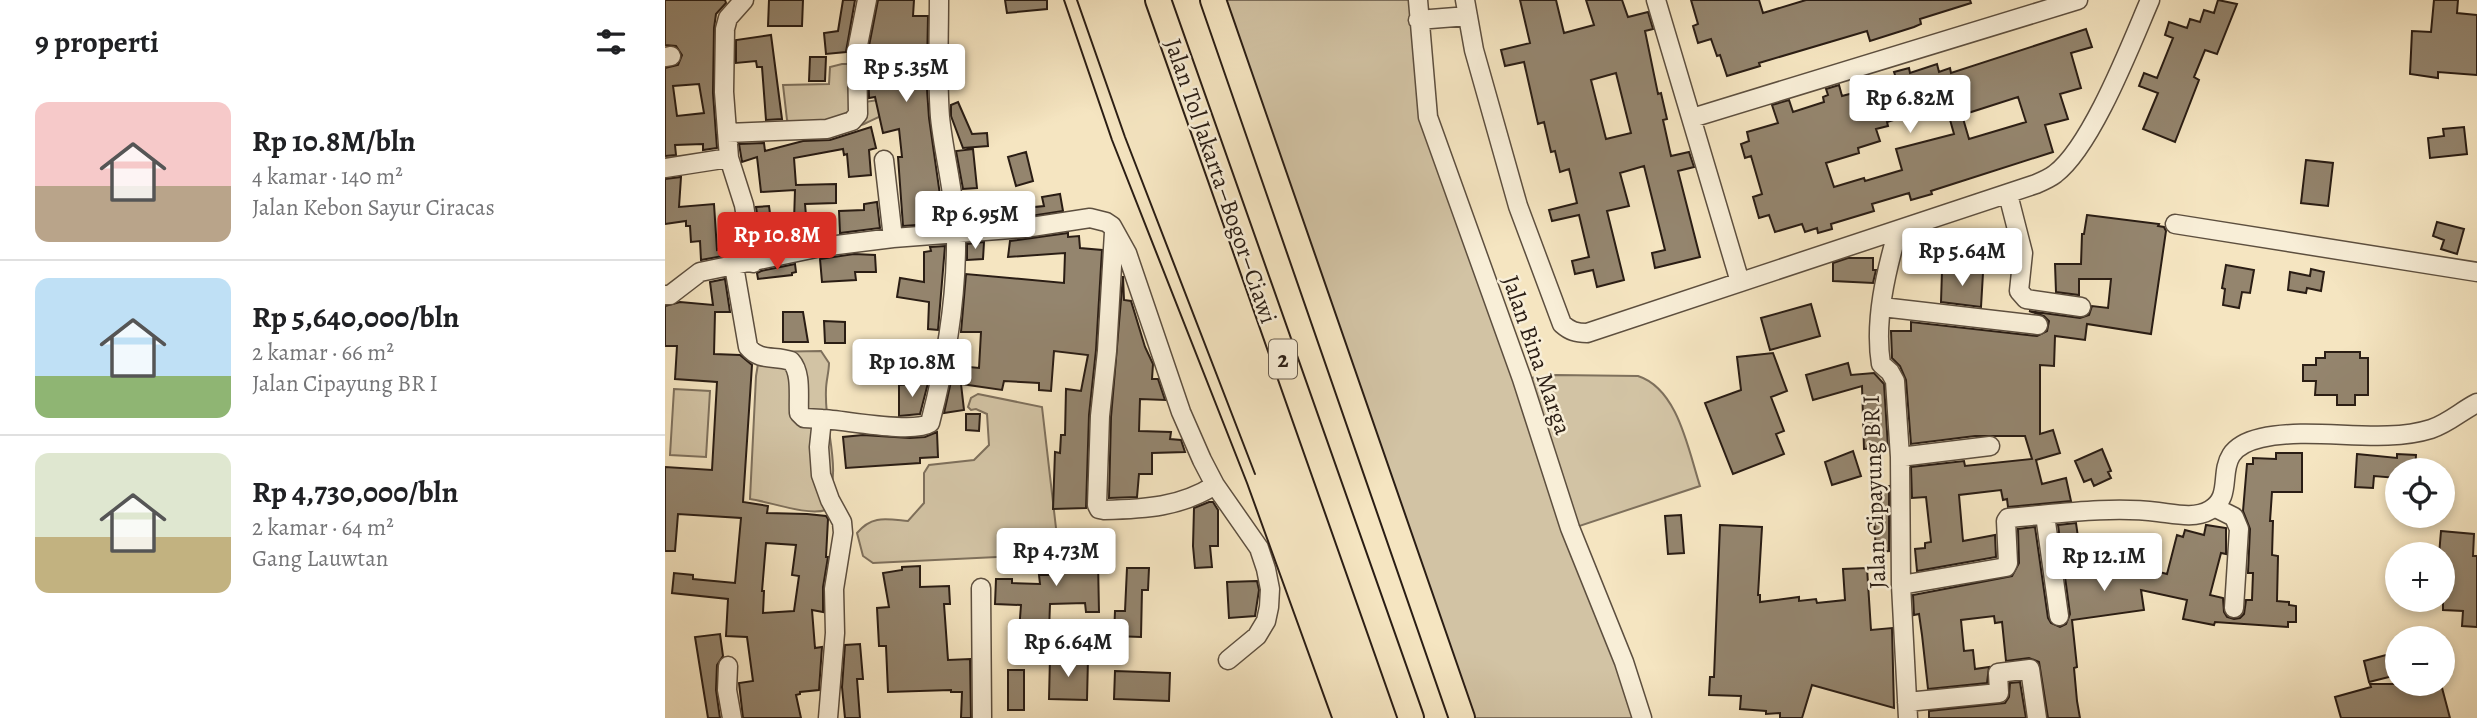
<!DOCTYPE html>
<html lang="id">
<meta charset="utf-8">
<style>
body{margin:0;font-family:Alegreya,serif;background:#f6f6f6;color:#202124;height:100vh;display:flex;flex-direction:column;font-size:26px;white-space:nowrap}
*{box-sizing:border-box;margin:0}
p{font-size:23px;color:#757577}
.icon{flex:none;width:38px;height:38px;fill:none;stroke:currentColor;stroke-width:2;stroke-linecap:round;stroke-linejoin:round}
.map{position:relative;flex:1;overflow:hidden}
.drawer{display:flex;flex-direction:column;background:#fff;width:665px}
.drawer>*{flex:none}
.fabs{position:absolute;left:1720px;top:458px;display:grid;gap:14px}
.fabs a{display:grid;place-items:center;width:70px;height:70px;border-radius:50%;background:#fff;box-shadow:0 4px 10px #0003;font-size:35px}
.price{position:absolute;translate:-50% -60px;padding:0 16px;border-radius:7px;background:#fff;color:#222;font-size:23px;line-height:46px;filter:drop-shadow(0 2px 4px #0008)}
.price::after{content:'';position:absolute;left:50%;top:42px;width:21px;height:16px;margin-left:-10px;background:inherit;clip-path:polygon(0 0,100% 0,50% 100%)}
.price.current{background:#d93025;color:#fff}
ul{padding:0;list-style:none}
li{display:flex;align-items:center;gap:21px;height:175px;padding:0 35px}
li+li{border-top:2px solid #e0e0e0}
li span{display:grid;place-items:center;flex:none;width:196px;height:140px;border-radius:14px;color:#555}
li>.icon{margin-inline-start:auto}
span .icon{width:84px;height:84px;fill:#fffc;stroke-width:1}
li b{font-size:30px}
h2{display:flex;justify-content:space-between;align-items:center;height:84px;padding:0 35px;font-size:30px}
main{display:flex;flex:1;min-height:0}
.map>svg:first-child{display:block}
</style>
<main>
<section class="drawer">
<h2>9 properti<svg class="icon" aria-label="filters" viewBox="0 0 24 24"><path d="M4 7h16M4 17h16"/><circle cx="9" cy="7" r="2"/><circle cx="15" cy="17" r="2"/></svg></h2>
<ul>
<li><span style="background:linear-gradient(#f6c9c9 60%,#b9a48a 0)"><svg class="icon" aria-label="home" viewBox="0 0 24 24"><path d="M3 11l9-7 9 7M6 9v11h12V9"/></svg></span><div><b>Rp 10.8M/bln</b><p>4 kamar · 140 m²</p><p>Jalan Kebon Sayur Ciracas</p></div></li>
<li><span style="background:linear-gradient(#bfe0f5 70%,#8fb573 0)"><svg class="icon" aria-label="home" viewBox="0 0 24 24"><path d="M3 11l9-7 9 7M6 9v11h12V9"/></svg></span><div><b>Rp 5,640,000/bln</b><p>2 kamar · 66 m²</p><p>Jalan Cipayung BR I</p></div></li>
<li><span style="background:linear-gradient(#dfe7d0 60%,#c2b280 0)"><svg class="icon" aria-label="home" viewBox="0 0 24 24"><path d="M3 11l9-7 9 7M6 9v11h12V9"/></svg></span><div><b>Rp 4,730,000/bln</b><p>2 kamar · 64 m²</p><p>Gang Lauwtan</p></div></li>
</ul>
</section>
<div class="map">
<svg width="1812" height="718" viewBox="0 0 1812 718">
<rect width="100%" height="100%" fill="#f5e5c1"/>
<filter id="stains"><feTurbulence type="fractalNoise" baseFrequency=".00286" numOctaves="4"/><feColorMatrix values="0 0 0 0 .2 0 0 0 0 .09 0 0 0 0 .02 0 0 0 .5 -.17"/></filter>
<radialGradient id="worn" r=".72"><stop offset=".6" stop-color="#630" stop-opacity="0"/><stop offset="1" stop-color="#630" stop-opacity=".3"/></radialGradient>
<path fill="#d2c3a4" stroke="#7e705c" stroke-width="2" d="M548 0H753L763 117 857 379 891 375 973 376C1013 389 1023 449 1035 486L905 529 977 718H797Z
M177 64H184L200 102 228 98 230 111C216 115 210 119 199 124 179 132 138 133 122 120L118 85 164 84 165 67Z
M156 351 164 363C164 372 161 381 161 390 159 433 178 464 161 510 142 516 106 502 85 499L91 376 95 352Z
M9 389 45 391 41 457 5 455Z
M313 394 377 407 394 554 208 563 198 556 192 533C207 515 221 519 243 521L259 503V473L264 465 309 460 324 445 322 414 311 409 306 410 303 407 306 398Z"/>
<path fill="#94856e" stroke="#2a1d14" stroke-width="2" fill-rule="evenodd" d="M0 0H60L61 3 51 14 49 28 48 93 52 148 38 150V144L10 145 11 155 0 156V68L13 65 17 55 11 46 0 45ZM34 84 39 113 12 116 8 86Z
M104 0H138L137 26H103Z
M178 0H190L181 52 161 54 159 33 173 31Z
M213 0H249L248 16H263L262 66 260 61 264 118 279 223 238 226 233 157H237L234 129 218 133 210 97 204 98 203 51Z
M340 0H382V9L342 13Z
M855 0H891L899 33 929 25 921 0H957L963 17 983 12 988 29 980 31 993 94 996 93 1002 119 998 120 1006 156 1024 152 1029 167 1013 171 1035 257 990 268 987 253 1000 250 979 166 955 173 964 206 942 211 959 280 932 287 928 270 910 274 907 261 924 257 914 215 887 221 884 210 912 203 904 169 895 172 890 151 886 152 879 122 873 124 859 62 840 66 836 50 865 43ZM951 73 966 133 941 139 926 80Z
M1026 0H1094L1098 13 1141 0H1305L1306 3 1255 19 1256 24 1249 27 1205 41 1202 31 1094 63 1095 66 1062 76 1055 55 1052 56 1046 39 1033 43 1028 26 1033 24Z
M1553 0 1572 4 1552 54 1540 50 1529 77 1534 80 1510 142 1478 129 1493 93 1474 86 1479 73 1492 78 1508 38 1500 35 1504 22 1522 28 1525 19 1535 22 1539 10 1549 13Z
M1769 0H1793L1792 13 1812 15V75L1773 72V78L1745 74 1747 31 1766 32Z
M1421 29 1427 47 1406 53 1416 88 1395 94 1403 119 1380 125 1388 152 1266 191 1267 194 1246 200 1244 193 1207 204 1209 211 1166 224 1167 229 1153 233 1152 228 1140 232 1137 224 1110 232 1104 215 1094 218 1088 197 1097 194 1086 156 1080 158 1076 144 1084 141 1082 132 1113 123 1107 105 1124 100 1128 112 1159 102 1158 97 1163 95 1161 89 1174 85 1177 96 1196 91 1197 95 1233 84 1229 72 1244 68 1245 73 1272 64 1274 72 1285 68 1286 73ZM1353 97 1361 122 1304 139 1297 115ZM1282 109 1289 134 1231 149 1237 170 1200 181 1199 178 1169 187 1161 163 1194 153 1193 148 1215 141 1211 129 1223 126 1222 122 1258 111 1260 116Z
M106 35 117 119 101 120 97 67H92L91 61 71 63V40Z
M145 57H161L160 81H144Z
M293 102 307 134 322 133 323 146 298 148 286 116V105Z
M206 127 211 148 204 150 206 175 184 177 182 154 179 155 178 149 129 158 131 185 171 184V203L140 204 143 238 97 248 91 207 104 206 106 221H129L130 190 96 192 92 157 77 162 74 144 99 143 100 151 138 141 165 140Z
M1799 127 1802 154 1765 158 1763 138 1779 136 1778 129Z
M308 149 312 188 298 189 291 151Z
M361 152 368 181 351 186 343 157Z
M1641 160 1668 163 1663 206 1636 203Z
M16 177 14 207 49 204 52 250 57 249 58 256 36 260 35 241 26 242 25 226H21V221L0 224V179Z
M395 194 398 211 359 217 302 221 301 214 379 206 377 197Z
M212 202 215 228 175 233 174 211 199 210V204Z
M1422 215 1494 224 1493 226 1499 227 1501 231 1486 334 1422 324 1420 340 1390 336 1389 366 1375 365V434L1388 430 1395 453 1371 460 1377 484 1401 478 1406 501 1343 507 1342 499 1338 500 1336 490 1294 495 1298 541 1330 535 1331 557 1252 571 1250 549 1260 548V543L1266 542 1261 497 1247 498 1246 467 1299 461 1300 466 1367 459 1360 436H1310L1246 444 1241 380 1235 366 1227 358 1226 331H1246V322L1372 336 1382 331 1384 321 1379 316 1364 311 1415 318 1424 315 1427 306 1443 308 1446 279H1414V295L1391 292 1390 264H1416L1417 234H1419Z
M1772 222 1799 229 1792 254 1776 249 1779 240 1768 236Z
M403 233V237L414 236 415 248 437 250 431 350 424 415 421 508 388 509 390 452 395 453 396 435H400L401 389 416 391 423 355 389 351 386 391 374 390V383L339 381 337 390 296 384 299 410 279 413 293 350 294 366 314 368 316 332H296L301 274 399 283 400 253 343 257 345 241Z
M319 242 318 259 302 260V244Z
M280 246 273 330 263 329 264 302 232 297 235 278 259 282V252L266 251 265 247Z
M189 254 210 255 211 272H190L191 280 157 282 155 259Z
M1183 258H1208V270H1211L1208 283 1168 281V263Z
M130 264 131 272 127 273V275L93 279 92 273 96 271Z
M1561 265 1589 270 1585 293 1577 292 1574 308 1558 305 1560 289 1557 288Z
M1646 269 1659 272 1656 291 1642 288 1641 293 1623 290 1625 272 1645 276Z
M1277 271 1318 273 1316 307 1276 302Z
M458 276 459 300 466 301 480 347 488 364 487 379H493L500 400 475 399 474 431 506 432 505 439 516 440 520 452 487 453V474H474L472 497 444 498 446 417Z
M60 279 65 312H50L49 354 75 355 87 365 78 502 103 506 102 513 142 514 161 516 163 519 161 557H163L158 587V612L147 610 150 648 157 647 154 690 135 692V694L131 695 136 718H78L74 683 88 681 82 637 61 636 63 599 7 593 9 573 28 575V579L70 583 76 518 13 514 10 551H0V467L47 470 52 382 10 379 12 346H0V306L15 302 48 305 45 282ZM101 543 131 545 127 575 134 576 129 611 98 613 99 591H97Z
M1146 304 1155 336 1105 350 1096 318Z
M118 312H138L143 342H118Z
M159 321 180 322V343H160Z
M1660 352H1695V358H1703V395H1690V405H1672V395H1650L1651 381H1638V365H1651V358H1660Z
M1108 353 1122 391 1106 397 1119 431 1111 434 1119 454 1068 474 1040 403 1076 390 1072 357Z
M1183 363 1186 375 1209 373 1219 384 1223 447 1199 449 1197 386 1148 400 1141 375Z
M263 383 255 414 234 416V385Z
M301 414H315L314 431 301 430Z
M272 432 273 457 255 458V463L181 468 178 437 198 435 245 438 260 437Z
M1437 449 1446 471 1443 472 1446 478 1429 486 1426 479 1419 482 1410 461Z
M1188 451 1196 476 1167 485 1160 462Z
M1611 453H1637V492H1607L1605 521H1608L1607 555 1613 556 1612 601 1624 602V605L1631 606V622H1623V627L1550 622 1549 625 1518 619 1522 600 1476 590 1479 610 1407 620 1412 667 1409 668 1412 701 1415 718H1383L1374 662 1364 658 1341 661 1337 622 1330 623 1329 616 1296 620 1299 651 1308 650 1310 669 1324 667 1322 683 1263 689 1257 635 1254 614 1249 615 1248 595 1347 576 1354 563 1353 529 1370 527 1383 618 1386 623 1395 627 1401 624 1405 614 1393 525 1411 523 1413 537 1418 536 1420 554 1452 550 1453 560 1477 557 1479 568 1502 574 1512 535 1518 537 1520 530 1539 535 1541 525 1561 528V554L1556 553 1545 595 1558 598 1559 612 1562 617 1569 619 1575 618 1579 614 1581 600H1587L1588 573H1583L1585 529 1578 511 1582 464H1588V458L1611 459Z
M1692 454 1732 458V454L1751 455 1750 471H1732V478L1709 476 1708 488 1690 487Z
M1224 486V551L1211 552 1208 502 1215 501 1213 487Z
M544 502H548L553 510V546H545L547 567 530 568 528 546 529 508Z
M1016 515 1019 553 1003 554 1000 516Z
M1055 525 1097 527 1093 595H1095V602L1134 597V601L1151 599 1152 603 1180 600 1178 569 1202 568 1206 630 1227 628 1229 708 1147 685 1137 718H1115V713L1101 714V711L1075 709 1076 696 1044 695 1045 677H1049Z
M1776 531 1809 534 1808 556H1812V627L1797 626 1798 611 1778 610V555H1774Z
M436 540V561H433L434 612H421L420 603 385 604 384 632 354 631 356 605 330 604 331 579H347V583L375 584 374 575H383V565L408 564 407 541Z
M255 566V587L284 586 285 604H279L283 660 305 659 306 718H296L297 692H286V690L223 692 221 646H214L212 608 224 607 218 573 237 570V567Z
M462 568H484L483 590H477L476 637 449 636 450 611H460Z
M592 581 594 590 590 616 564 618 562 582Z
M55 634 58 656 52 665 51 690 55 718H43L30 637Z
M195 644 198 679H192L195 718H180L177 687 180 645Z
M1732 652V675L1704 682 1699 661Z
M385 657 423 658 422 700 384 699Z
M343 670H359V710H343Z
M450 671 505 673 504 701 449 699Z
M1355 682 1361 718H1264V711L1340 703 1344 697 1345 683Z
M1705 684H1776L1785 718H1676L1670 697 1706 687Z"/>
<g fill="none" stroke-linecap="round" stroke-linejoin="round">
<g stroke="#5d4f3f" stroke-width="21">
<path id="minor" d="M79 0 63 18 60 29 59 92 64 158 79 205 88 263
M753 0 763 117 857 379 905 528 959 662 977 718
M800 0 809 50 853 206 897 324C905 331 911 333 922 333L1371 184C1378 181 1385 178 1390 174 1427 146 1466 44 1485 0
M991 0 1075 282
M753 20 803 16
M0 57 6 56
M1027 118 1413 0
M62 133 162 129 187 121 193 114 192 50 202 0
M219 160 228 238
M0 168 64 158
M1345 202 1358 253 1354 291 1361 299 1416 307
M1510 224 1812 272
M1233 230C1221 271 1209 321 1216 364L1225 372 1230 381 1235 457 1236 585 1243 718
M449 232 442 351 435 416 432 505 434 509 439 510C480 509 516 507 550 485
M69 266 83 347C95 362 110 355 126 361 137 373 133 397 134 413L139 418 157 419
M0 295H5L35 272 156 247 228 238 360 228 425 218 441 222 447 226 462 253 516 412 537 460 550 485 594 548 601 569 605 589 604 607 601 621 592 636 563 660
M1217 307 1373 325
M1235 457 1325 446
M1549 507 1569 517 1574 529 1569 608
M1380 515 1394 616
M1236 585 1341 567 1343 563 1341 521 1343 518C1392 514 1444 506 1493 512 1510 514 1530 519 1545 510 1576 492 1539 451 1596 438 1650 426 1715 445 1766 429 1784 423 1796 411 1812 403
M316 588 317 718
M63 666 62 690 67 718
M1242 702 1334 693 1333 673 1365 669 1372 718
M163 718 170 633 169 589 178 533 177 522 165 500 156 475 154 447 157 419C180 420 248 434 265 423 281 362 292 297 291 234 290 194 279 156 275 117 272 79 274 39 274 0"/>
</g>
<g stroke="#2a1d14" stroke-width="28">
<path id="highway" d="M493 0 746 718
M548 0 797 718"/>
</g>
<use href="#minor" stroke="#f8eed7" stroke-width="18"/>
<use href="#highway" stroke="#f5e5c1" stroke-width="24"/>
<path stroke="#2a1d14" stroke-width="2" d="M399 0 447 140 582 483 667 718
M412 0 460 137 590 474"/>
</g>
<g text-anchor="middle" stroke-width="5" stroke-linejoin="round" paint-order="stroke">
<rect fill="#f8eed7" stroke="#685c4e" stroke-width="2" x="604" y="339.5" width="28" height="39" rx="5"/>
<g font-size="23" font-weight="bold" fill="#2a1d14">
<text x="618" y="367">2</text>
</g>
<g font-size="24" fill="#2a1d14" stroke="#f8eed7">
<text transform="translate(556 181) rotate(71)" y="8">Jalan Tol Jakarta–Bogor–Ciawi</text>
<text transform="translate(872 355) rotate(71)" y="8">Jalan Bina Marga</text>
<text transform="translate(1209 492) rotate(-92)" y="8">Jalan Cipayung BR I</text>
</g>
</g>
<rect width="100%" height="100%" filter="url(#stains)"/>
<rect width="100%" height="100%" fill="url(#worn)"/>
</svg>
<div class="fabs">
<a><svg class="icon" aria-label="locate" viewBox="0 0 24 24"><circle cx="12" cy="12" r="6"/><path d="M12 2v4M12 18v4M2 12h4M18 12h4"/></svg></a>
<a>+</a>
<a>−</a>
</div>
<b class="price" style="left:241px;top:104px">Rp 5.35M</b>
<b class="price" style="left:1245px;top:135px">Rp 6.82M</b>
<b class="price" style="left:310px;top:251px">Rp 6.95M</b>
<b class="price current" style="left:112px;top:272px">Rp 10.8M</b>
<b class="price" style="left:1297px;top:288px">Rp 5.64M</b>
<b class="price" style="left:247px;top:399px">Rp 10.8M</b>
<b class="price" style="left:391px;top:588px">Rp 4.73M</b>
<b class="price" style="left:1439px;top:593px">Rp 12.1M</b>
<b class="price" style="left:403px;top:679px">Rp 6.64M</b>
</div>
</main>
